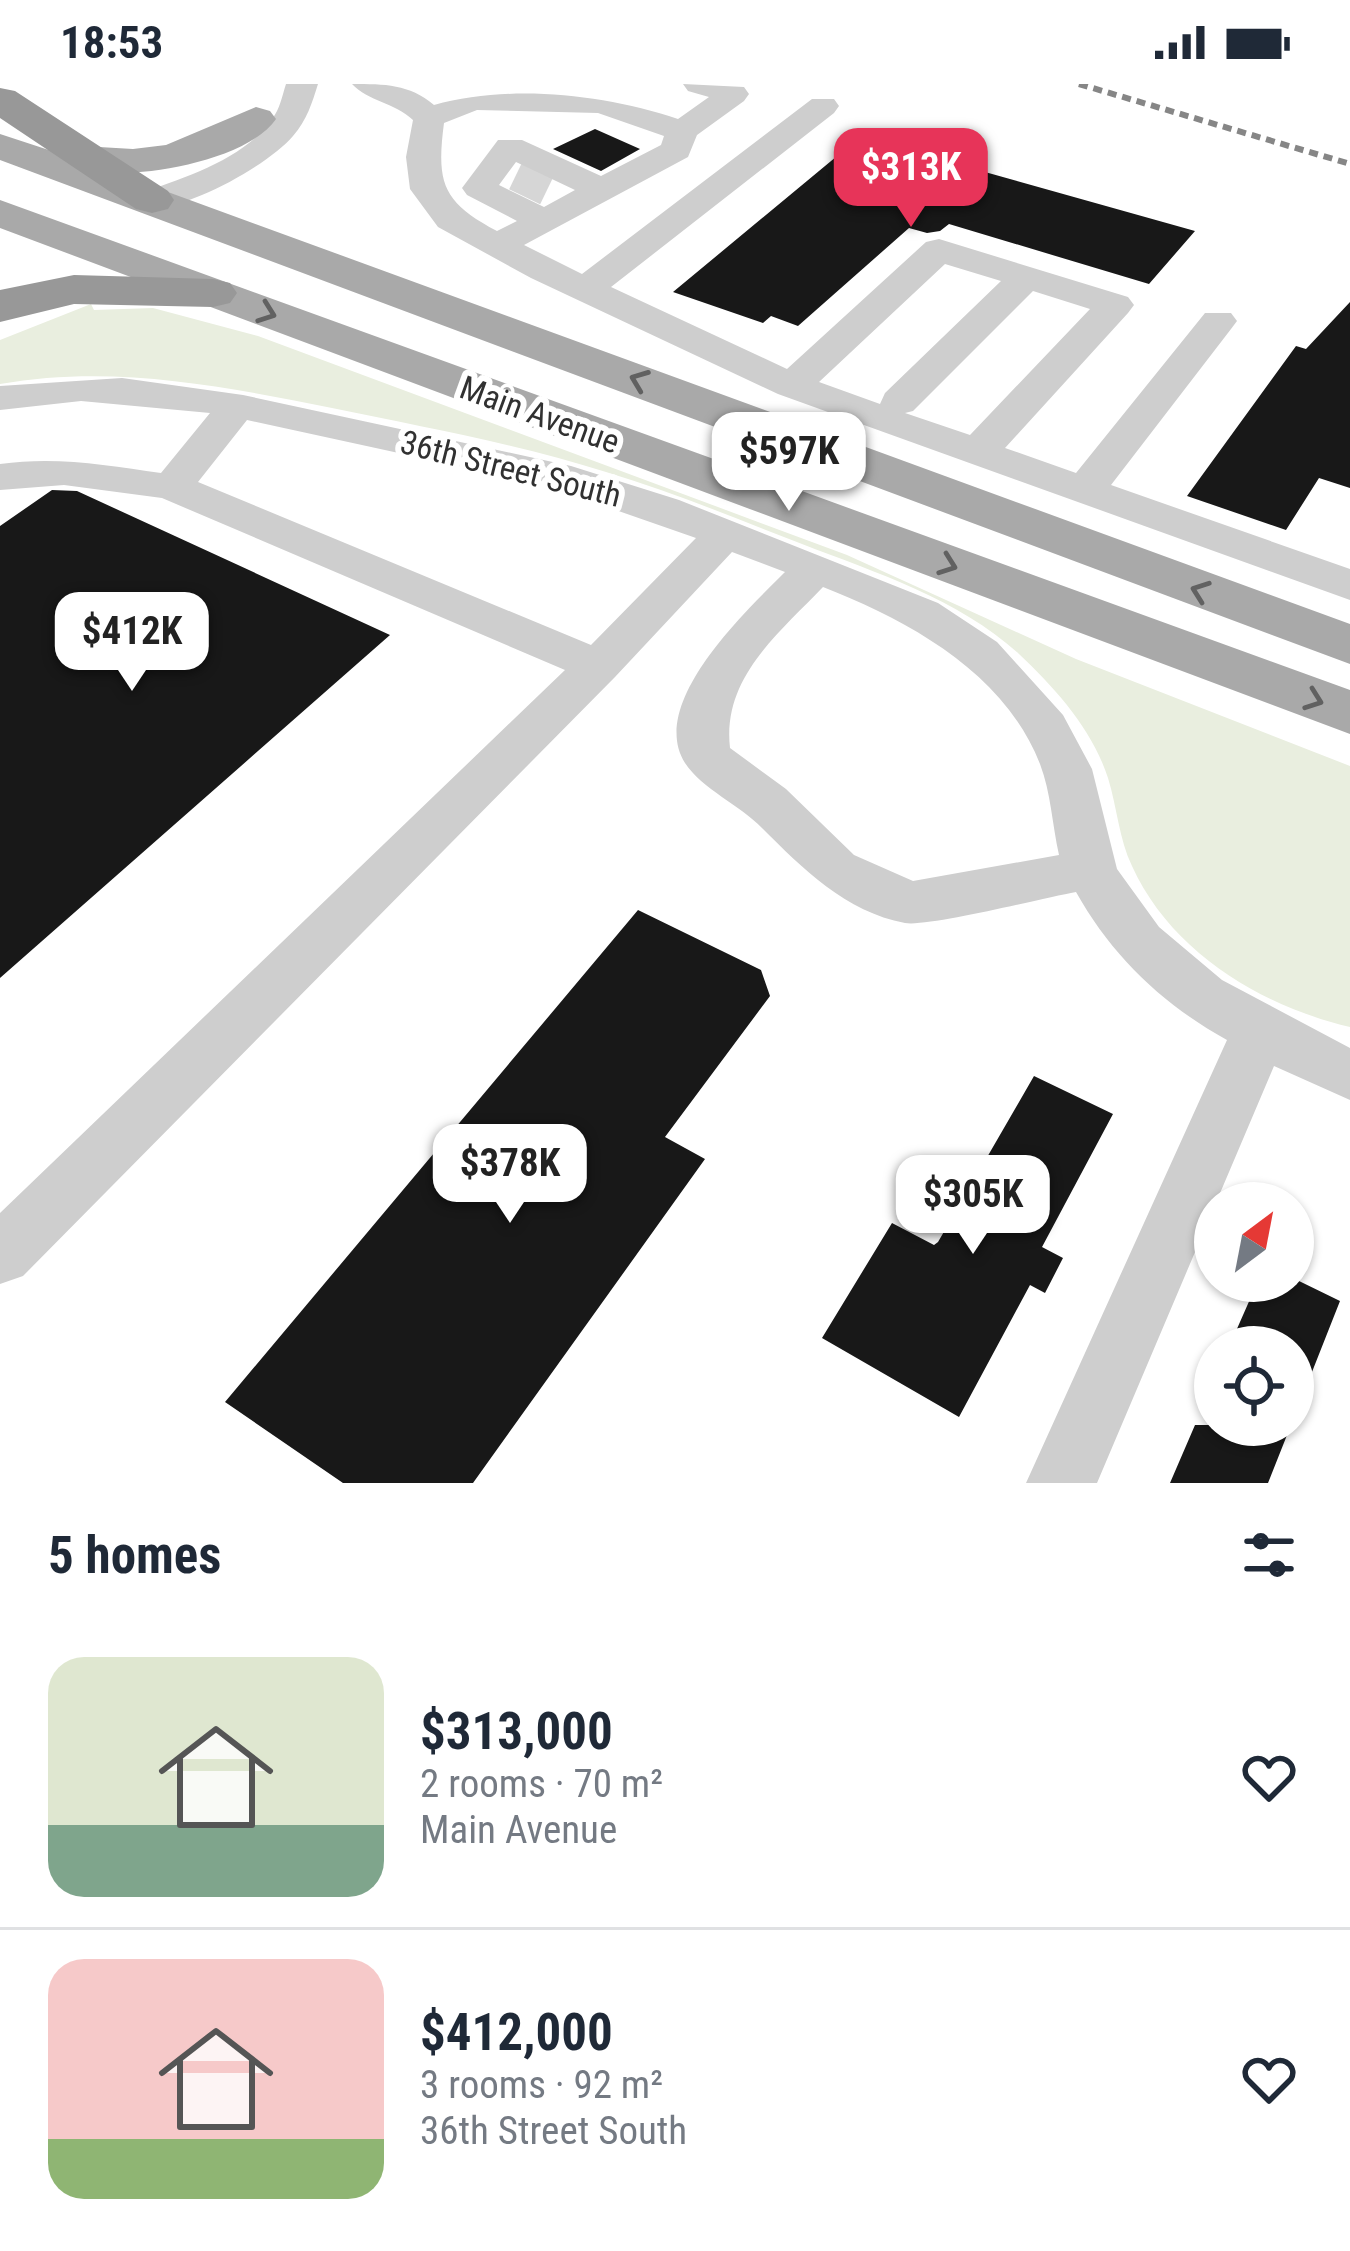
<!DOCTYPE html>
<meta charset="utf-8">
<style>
body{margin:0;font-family:"Roboto Condensed",sans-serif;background:#f2f2f3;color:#1f2937;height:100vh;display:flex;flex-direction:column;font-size:45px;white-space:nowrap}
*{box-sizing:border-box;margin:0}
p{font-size:39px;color:#747a83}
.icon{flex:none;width:66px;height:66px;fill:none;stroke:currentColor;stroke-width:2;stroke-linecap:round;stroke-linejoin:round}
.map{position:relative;height:1399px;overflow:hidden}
.details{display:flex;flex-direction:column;background:#fff;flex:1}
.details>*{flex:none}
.needle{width:78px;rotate:32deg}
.fabs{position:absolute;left:1194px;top:1098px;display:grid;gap:24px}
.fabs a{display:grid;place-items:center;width:120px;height:120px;border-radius:50%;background:#fff;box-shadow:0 3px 9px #0004;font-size:60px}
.price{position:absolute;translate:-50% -102px;padding:0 27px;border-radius:24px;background:#fff;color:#222;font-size:39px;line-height:78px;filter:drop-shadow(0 3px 6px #0008)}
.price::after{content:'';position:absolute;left:50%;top:72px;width:36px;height:27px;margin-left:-18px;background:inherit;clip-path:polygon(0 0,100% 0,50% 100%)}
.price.on{background:#e73459;color:#fff}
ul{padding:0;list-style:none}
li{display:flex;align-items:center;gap:36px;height:300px;padding:0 48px}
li+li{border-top:3px solid #e0e1e3}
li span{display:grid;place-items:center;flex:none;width:336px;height:240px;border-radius:36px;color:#555}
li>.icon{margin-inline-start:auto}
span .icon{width:144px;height:144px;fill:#fffc;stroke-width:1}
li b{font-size:51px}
h2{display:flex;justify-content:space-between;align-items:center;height:144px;padding:0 48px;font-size:51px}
.status{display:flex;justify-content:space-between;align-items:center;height:84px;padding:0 60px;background:#fff;direction:ltr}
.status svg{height:33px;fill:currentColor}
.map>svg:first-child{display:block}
</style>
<div class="status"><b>18:53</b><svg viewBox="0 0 49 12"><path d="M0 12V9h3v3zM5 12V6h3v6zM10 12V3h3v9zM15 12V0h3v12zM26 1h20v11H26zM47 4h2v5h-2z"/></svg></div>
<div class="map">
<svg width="1350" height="1399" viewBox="0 0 1350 1399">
<rect width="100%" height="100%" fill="#fff"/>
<path fill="#e9eedf" d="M91 220 94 226 153 224 258 252 847 471 1076 575 1350 682V943C1261 922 1171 868 1132 782 1119 755 1117 723 1108 694 1092 645 1056 605 1019 570 959 515 877 489 802 460 737 435 673 408 606 388 518 360 423 343 332 324 222 302 113 280 0 300V256Z"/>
<path fill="#181818" d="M595 45 640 65 601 87 553 65Z
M860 53 1195 147 1149 200 949 140 940 147 927 149 909 144 798 242 771 232 763 239 673 208Z
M1350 218V404L1319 394 1286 446 1187 412 1296 262 1306 265Z
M52 406 77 407 390 551 0 894V442Z
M638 826 761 886 770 912 665 1053 705 1075 473 1399H343L225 1318Z
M1034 992 1113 1030 1042 1163 1063 1174 1045 1209 1030 1201 959 1333 822 1254 892 1139 934 1161 938 1158Z
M1258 1197H1299L1340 1217 1295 1331 1293 1263H1229Z
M1195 1341H1291L1268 1399H1170Z"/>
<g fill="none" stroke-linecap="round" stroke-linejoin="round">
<path stroke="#d6d6d6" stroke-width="36" stroke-dasharray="36 18" stroke-linecap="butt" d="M517 89 548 104"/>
<path fill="#cecece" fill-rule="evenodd" d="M286 0H318C312 19 307 36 293 52 269 81 177 133 140 123L135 116 140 109C182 95 246 74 272 35 280 25 282 12 286 0Z
M352 0C385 0 409 0 434 21 510 0 602 10 678 35L709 13 688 7 683 0 744 3 749 10 744 17 697 51 688 73 524 161 582 190 812 15H834L839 22 834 29 611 203 787 285 926 158 939 155 1128 213 1134 221 1128 229 1005 364 1076 389 1205 229H1231L1237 237 1231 245 1111 401 1350 485V516L778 310 531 194 438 143 410 105 406 73 413 36C395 19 368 17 352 0ZM477 26 598 29 664 52 661 61 601 92 522 56H498L462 104 467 111 517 137 497 147C443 118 436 100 444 39ZM516 78 575 106 544 123 499 101ZM945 180 1001 197 885 309 880 320 819 298ZM1033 207 1090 225 970 351 905 329 913 327Z
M122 294 243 311 571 382 679 416 938 519 997 558 1063 631 1092 685 1117 785 1159 843 1222 896 1350 964V1016L1274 982 1097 1399H1026L1227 956C1162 920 1112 872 1076 808 1043 814 930 843 905 839 846 828 802 784 762 744 740 721 702 705 685 679 647 619 747 526 785 488L732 468 615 593 23 1192 0 1200V1129L565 586 162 414 64 401 0 406V380C55 372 107 381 161 389L210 329 81 317 0 326V302ZM247 336 541 400 696 454 591 561 198 398ZM823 503C909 537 1004 588 1040 680 1051 709 1052 740 1059 771L913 797 854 771 786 705 730 664C722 594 778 550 823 503Z"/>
<path fill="#a9a9a9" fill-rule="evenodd" d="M256 23 270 27 276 35C250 73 160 90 116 89L1350 540V580L0 76V50L64 71 82 62 133 65 166 61Z
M0 116 1350 606V650L0 144Z"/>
<path fill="#989898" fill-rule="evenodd" d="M0 4 15 7 168 107 174 116 168 125 152 129 136 125 0 34Z
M74 191 213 195 230 199 237 209 230 219 213 223 74 220 0 238V206Z"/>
<path stroke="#868686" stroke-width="6" stroke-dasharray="9 6" stroke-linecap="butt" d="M1079 0 1350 80"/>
</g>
<defs><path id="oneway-chevron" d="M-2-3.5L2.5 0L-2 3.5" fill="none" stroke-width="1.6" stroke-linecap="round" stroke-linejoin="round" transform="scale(3)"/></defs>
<g stroke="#616161">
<use href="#oneway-chevron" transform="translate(267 229) rotate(20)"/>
<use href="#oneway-chevron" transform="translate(639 296) rotate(-159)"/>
<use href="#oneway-chevron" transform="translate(948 481) rotate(20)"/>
<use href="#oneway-chevron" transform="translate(1200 507) rotate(-160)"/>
<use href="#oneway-chevron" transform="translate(1314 616) rotate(20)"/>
</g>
<g text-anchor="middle" stroke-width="12" stroke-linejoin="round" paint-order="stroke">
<g font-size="33" fill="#313131" stroke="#fff">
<text transform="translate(540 330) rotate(20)" y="12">Main Avenue</text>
<text transform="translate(511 384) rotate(14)" y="12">36th Street South</text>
</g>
</g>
</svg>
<div class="fabs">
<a><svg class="needle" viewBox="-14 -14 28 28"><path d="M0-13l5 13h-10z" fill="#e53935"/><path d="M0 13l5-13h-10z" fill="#747a83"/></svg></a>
<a><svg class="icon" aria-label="locate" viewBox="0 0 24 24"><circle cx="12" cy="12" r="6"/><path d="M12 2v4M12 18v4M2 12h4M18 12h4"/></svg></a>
</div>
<b class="price on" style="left:911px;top:146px">$313K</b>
<b class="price" style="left:789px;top:430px">$597K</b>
<b class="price" style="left:132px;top:610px">$412K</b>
<b class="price" style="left:510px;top:1142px">$378K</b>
<b class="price" style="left:973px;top:1173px">$305K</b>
</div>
<section class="details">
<h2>5 homes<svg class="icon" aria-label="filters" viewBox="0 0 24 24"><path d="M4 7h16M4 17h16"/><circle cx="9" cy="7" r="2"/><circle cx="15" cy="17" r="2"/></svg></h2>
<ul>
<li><span style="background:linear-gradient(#dfe7d0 70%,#7fa58c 0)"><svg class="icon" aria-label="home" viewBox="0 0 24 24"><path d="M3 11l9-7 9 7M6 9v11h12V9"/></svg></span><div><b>$313,000</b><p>2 rooms · 70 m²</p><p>Main Avenue</p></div><svg class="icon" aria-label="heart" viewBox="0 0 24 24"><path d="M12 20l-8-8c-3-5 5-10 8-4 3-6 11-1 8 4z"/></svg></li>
<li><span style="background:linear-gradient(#f6c9c9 75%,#8fb573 0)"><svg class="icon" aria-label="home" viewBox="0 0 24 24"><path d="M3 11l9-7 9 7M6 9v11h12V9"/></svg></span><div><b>$412,000</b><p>3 rooms · 92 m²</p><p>36th Street South</p></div><svg class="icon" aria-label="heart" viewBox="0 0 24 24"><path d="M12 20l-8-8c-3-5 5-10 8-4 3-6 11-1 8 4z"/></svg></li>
</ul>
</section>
